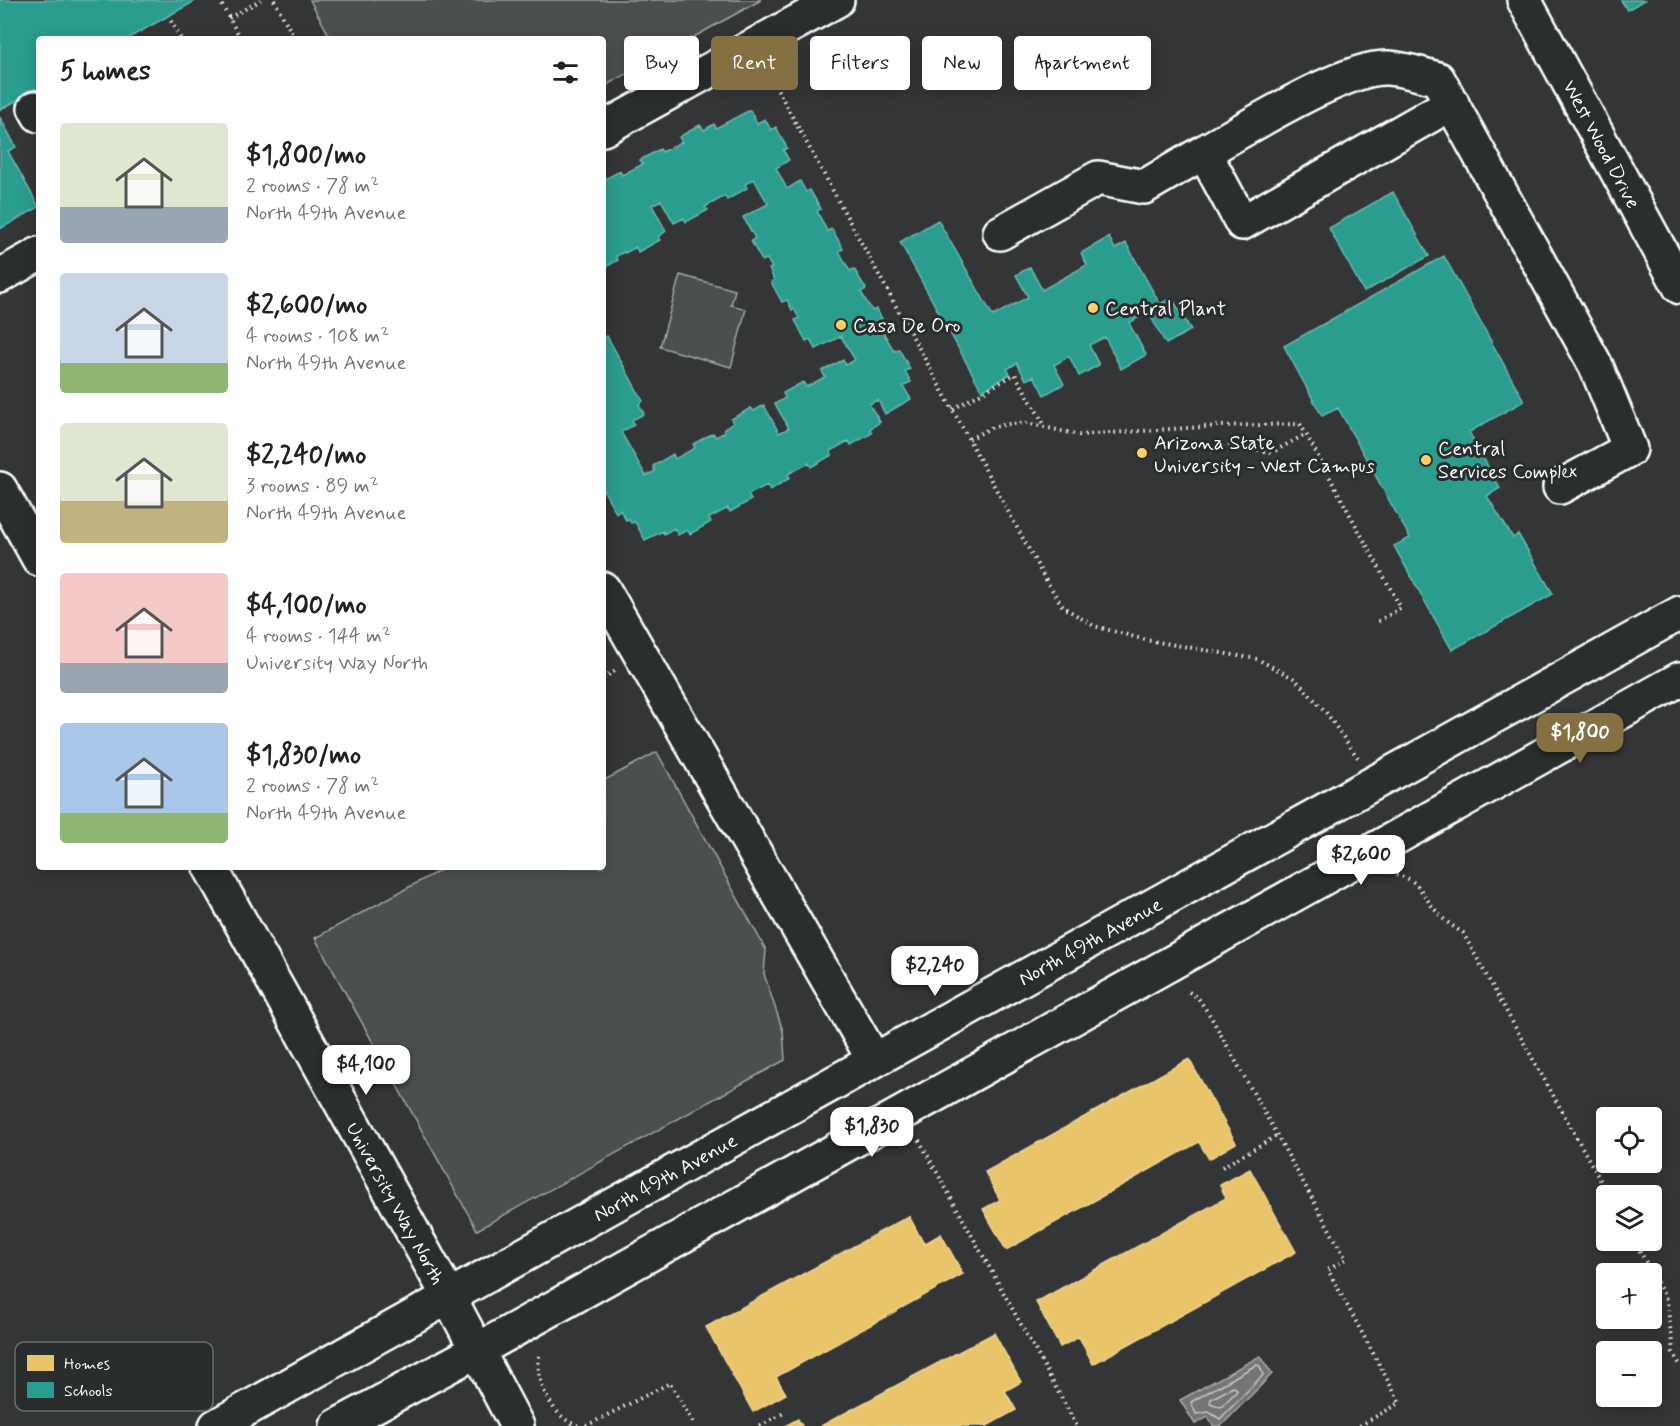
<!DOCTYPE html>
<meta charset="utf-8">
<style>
body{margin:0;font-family:Mynerve,sans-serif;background:#f6f6f6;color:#202124;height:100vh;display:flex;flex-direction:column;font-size:22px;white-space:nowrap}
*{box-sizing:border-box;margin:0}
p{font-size:20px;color:#757577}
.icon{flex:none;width:33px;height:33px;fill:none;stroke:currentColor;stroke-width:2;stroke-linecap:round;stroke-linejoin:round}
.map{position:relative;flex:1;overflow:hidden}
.side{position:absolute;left:36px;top:36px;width:570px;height:834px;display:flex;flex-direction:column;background:#fff;border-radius:6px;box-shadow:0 3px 15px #0003}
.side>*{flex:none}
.guide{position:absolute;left:624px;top:36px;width:570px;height:54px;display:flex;gap:12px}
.fabs{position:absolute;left:1596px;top:1107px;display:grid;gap:12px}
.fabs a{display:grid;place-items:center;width:66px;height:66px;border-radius:6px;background:#fff;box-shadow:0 3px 15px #0003;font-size:30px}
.price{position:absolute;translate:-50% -51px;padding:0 14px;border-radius:12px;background:#fff;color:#222;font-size:20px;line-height:39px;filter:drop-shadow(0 2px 3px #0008)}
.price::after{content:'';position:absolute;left:50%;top:36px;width:18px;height:14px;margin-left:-9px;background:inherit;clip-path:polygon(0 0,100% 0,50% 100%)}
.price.current{background:#847042;color:#fff}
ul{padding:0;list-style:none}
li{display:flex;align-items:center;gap:18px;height:150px;padding:0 24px}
li span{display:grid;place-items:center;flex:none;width:168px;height:120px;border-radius:6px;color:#555}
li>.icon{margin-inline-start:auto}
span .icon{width:72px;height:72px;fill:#fffc;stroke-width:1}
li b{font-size:26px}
h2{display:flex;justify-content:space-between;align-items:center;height:72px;padding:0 24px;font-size:26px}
.tag{padding:0 21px;border-radius:6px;background:#fff;box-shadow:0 3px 15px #0003;font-size:21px;line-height:54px}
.tag.current{background:#847042;color:#fff}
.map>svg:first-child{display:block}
</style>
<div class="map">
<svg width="1680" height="1426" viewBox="0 0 1680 1426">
<rect width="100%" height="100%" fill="#333536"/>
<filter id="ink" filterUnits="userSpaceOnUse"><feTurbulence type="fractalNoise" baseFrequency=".0167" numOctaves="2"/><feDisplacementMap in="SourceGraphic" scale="12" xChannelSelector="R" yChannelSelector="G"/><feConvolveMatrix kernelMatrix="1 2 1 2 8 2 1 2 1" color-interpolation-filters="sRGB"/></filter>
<g filter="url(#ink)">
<path fill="#4c4f50" stroke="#a6a7a8" stroke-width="1.5" d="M310 0H761L603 87V39H331Z
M680 275 735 290 731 305 746 309 731 367 660 347Z
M657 752 766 950 764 974 783 1031 785 1060 477 1230 315 938 446 867H603V781Z"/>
<path fill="#737576" stroke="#abacad" stroke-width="1.5" d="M1260 1356 1272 1374 1221 1426H1213L1208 1417 1195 1424 1180 1400Z"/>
<path fill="#e9c46a" stroke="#f0d697" stroke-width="1.5" d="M1189 1059 1236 1143 1209 1159 1199 1142 1006 1250 983 1209 1000 1200 985 1172Z
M1250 1169 1296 1252 1093 1364 1079 1337 1060 1347 1036 1302 1226 1198 1220 1185Z
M909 1216 924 1244 941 1234 963 1274 776 1377 786 1394 753 1412 706 1327Z
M994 1333 1021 1382 1005 1391 1016 1410 987 1426H821Z
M798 1419 802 1426H785Z"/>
<path fill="#2a9d8f" stroke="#6abab1" stroke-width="1.5" d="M0 0H197L127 39H39V88L0 110Z
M1621 0H1645L1627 10Z
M750 110 757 123 765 119 771 130 776 127 787 148 783 150 789 160 776 168 787 189 800 181 806 192 810 190 821 209 817 211 827 231 832 229 843 249 839 251 850 271 854 269 866 289 861 292 872 311 876 309 888 329 883 332 894 351 899 349 910 369 905 371 911 382 903 386 911 399 885 414 878 400 869 404 880 422 870 429 872 433 851 445 849 441 830 451 832 455 811 467 809 463 788 474 790 478 770 490 767 485 748 495 751 500 730 512 728 508 709 518 711 522 690 534 687 530 678 535 674 528 664 534 663 531 645 540 635 522 631 523 629 519 626 520 620 510 616 513 603 489V338L607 336 643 401 639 404 644 414 632 420 634 425 621 432 646 476 655 471 653 466 673 454 675 459 695 448 693 444 713 433 716 437 725 432 724 429 733 423 731 419 751 408 754 411 764 405 779 433 789 428 775 404 785 398 783 393 803 382 806 387 825 377 822 371 843 360 846 365 855 360 841 336 816 349 810 339 806 341 795 320 799 318 794 309 792 310 787 300 782 302 771 282 774 280 769 269 772 268 767 259 762 261 751 241 755 238 743 217 768 204 754 179 745 184 747 188 727 200 725 196 705 207 708 210 686 222 684 218 674 223 661 200 652 205 666 231 658 237 660 240 638 252 636 247 625 253 624 252 616 256 618 260 603 269V180L620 171 622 175 643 164 640 160 660 149 662 152 682 142 679 137 700 125 704 130 714 124 716 128Z
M0 117 16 147 8 151 39 207 0 229Z
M1393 192 1429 256 1364 292 1329 228Z
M938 220 993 316 1028 297 1016 275 1030 267 1042 290 1087 265 1081 253 1109 237 1115 249 1126 243 1160 304 1172 298 1191 330 1166 344 1148 312 1129 323 1146 355 1121 369 1105 337 1089 345 1099 365 1079 376 1069 356 1054 365 1064 384 1044 395 1034 376 1026 380 1017 363 1007 369 1010 374 982 391 900 242Z
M1444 256 1524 401 1469 432 1500 488 1487 496 1513 538 1518 534 1553 594 1452 650 1394 546 1410 538 1338 408 1322 416 1284 346Z"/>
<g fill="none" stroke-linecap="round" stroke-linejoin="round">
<path stroke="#c7c8c8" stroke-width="1.5" d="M1256 1365 1260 1366 1263 1375 1220 1419 1209 1412 1196 1414 1191 1402Z
M1233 1387 1236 1388 1237 1391 1221 1407 1210 1403 1211 1399Z"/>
<g stroke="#fff" stroke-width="38">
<path id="minor" d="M1524 0 1680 287
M35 108 39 115
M603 129 837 0
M1204 152C1244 130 1347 65 1388 68 1405 69 1422 75 1438 79L1596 366 1630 449 1560 487
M1000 233 1098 178 1144 187 1204 152 1242 223 1452 103
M0 276 39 254
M0 489 39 559
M603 589 874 1060
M210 867 449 1297 517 1426
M216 1426 1680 613
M337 1426 478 1350 1680 679"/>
</g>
<path stroke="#fff" stroke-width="4" stroke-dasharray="1.5 4.5" stroke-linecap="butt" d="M219 0 241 39
M274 0 295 39
M229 18 261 0
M171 21 181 39
M769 74 1044 577 1063 607 1094 626 1146 640 1257 659 1295 679 1325 711 1358 758
M953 409 1015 374 1045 426
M969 439 993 427 1009 424 1027 423 1079 435 1218 426 1300 424 1306 434
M1211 451C1245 439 1243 450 1273 452L1306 434 1401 608 1375 623
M603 678 615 671
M1396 875C1420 879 1422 896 1437 912 1444 921 1454 927 1463 933L1609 1196
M1189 992 1198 998 1211 1017 1346 1259 1328 1270 1400 1403 1359 1426
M919 1140 1077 1426
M1222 1167 1278 1135
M1634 1240 1667 1301 1673 1352 1680 1365
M539 1356C535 1382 553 1420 580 1426
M586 1426 670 1383 695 1426
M760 1426 784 1413"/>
<use href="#minor" stroke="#2a2d2e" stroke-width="33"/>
</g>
</g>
<g fill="#ffd166" stroke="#2a2d2e" stroke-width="2">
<circle cx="1093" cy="308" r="6"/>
<circle cx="841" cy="325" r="6"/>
<circle cx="1142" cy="453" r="6"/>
<circle cx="1426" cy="460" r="6"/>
</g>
<g text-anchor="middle" stroke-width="6" stroke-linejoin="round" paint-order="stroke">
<g font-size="20" fill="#fff" stroke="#2a2d2e">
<text transform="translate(1602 144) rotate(62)" y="7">West Wood Drive</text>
<text transform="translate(1090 941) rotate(-29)" y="7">North 49th Avenue</text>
<text transform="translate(665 1177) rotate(-29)" y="7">North 49th Avenue</text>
<text transform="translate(396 1203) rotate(61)" y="7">University Way North</text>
</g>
<g font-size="20" fill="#fff" stroke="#2a2d2e" text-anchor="start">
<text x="1105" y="315">Central Plant</text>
<text x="853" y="332">Casa De Oro</text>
<text x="1154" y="449">Arizona State<tspan x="1154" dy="23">University - West Campus</tspan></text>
<text x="1438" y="455">Central<tspan x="1438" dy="23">Services Complex</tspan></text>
</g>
</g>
<rect x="15" y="1342" width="198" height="69" rx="9" fill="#2a2d2e" stroke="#6a6c6d" stroke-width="1.5"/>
<rect x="27" y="1355" width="27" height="16" fill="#e9c46a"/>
<rect x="27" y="1382" width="27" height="16" fill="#2a9d8f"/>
<g font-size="16" fill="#fff">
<text x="64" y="1369">Homes</text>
<text x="64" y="1396">Schools</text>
</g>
</svg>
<div class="fabs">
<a><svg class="icon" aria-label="locate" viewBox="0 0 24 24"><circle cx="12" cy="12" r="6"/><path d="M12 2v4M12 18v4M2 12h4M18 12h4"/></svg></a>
<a><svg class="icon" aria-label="layers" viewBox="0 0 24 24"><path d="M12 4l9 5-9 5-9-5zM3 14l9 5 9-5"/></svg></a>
<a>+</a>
<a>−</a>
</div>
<b class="price current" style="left:1580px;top:764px">$1,800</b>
<b class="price" style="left:1361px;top:886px">$2,600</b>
<b class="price" style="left:935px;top:997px">$2,240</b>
<b class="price" style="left:366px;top:1096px">$4,100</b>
<b class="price" style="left:872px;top:1158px">$1,830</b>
<div class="guide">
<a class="tag">Buy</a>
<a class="tag current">Rent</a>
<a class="tag">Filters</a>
<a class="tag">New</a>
<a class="tag">Apartment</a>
</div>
<section class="side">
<h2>5 homes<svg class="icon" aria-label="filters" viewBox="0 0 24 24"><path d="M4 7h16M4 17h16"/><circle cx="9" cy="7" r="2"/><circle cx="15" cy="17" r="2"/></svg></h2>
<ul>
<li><span style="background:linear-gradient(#dfe7d0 70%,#9aa5b1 0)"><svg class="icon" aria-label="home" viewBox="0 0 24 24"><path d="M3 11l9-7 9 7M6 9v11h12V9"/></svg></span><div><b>$1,800/mo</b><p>2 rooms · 78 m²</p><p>North 49th Avenue</p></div></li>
<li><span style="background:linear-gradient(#c9d6e8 75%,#8fb573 0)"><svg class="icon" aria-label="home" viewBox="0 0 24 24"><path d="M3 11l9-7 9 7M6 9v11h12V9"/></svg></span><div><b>$2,600/mo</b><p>4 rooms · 108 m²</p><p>North 49th Avenue</p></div></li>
<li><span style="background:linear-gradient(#dfe7d0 65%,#c2b280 0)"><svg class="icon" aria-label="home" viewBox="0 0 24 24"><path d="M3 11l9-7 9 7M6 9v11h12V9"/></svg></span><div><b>$2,240/mo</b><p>3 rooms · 89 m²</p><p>North 49th Avenue</p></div></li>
<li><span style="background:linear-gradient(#f6c9c9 75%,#9aa5b1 0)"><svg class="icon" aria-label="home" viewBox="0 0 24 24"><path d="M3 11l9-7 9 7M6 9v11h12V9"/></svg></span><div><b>$4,100/mo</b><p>4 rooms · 144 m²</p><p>University Way North</p></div></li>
<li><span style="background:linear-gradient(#a9c7e8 75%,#8fb573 0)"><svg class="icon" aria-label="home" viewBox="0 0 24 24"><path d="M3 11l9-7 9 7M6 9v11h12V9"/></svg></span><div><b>$1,830/mo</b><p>2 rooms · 78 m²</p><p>North 49th Avenue</p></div></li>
</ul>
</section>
</div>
